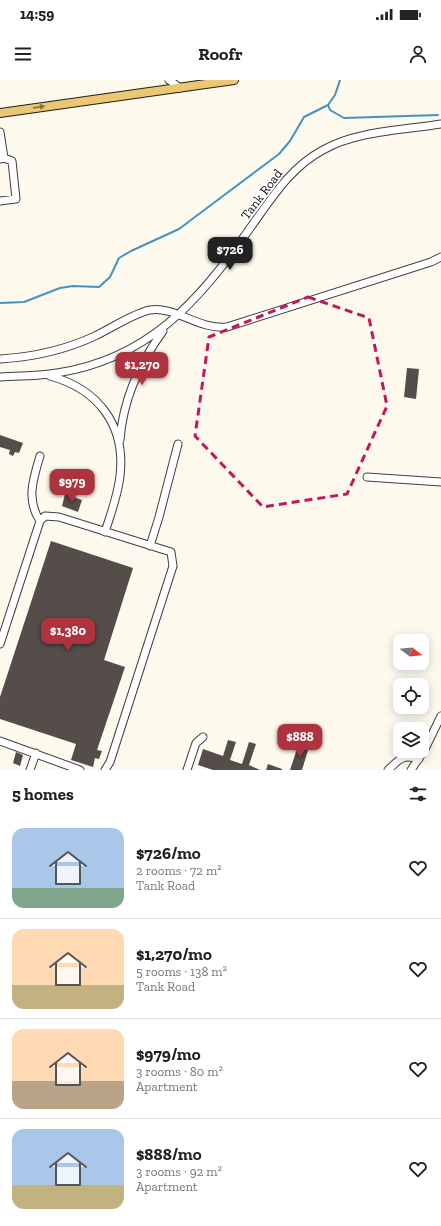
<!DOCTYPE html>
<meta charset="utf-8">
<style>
body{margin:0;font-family:"Zilla Slab",serif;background:#f2f2f2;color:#222;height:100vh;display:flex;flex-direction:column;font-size:15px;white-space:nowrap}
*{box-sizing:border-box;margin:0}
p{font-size:13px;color:#767676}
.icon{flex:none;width:22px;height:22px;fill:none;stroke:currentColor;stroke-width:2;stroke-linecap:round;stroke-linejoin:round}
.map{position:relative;height:690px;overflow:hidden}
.sheet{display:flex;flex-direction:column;background:#fff;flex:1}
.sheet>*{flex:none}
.needle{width:26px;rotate:106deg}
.controls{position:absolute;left:393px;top:554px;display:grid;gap:8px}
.controls a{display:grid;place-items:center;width:36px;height:36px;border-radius:8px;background:#fff;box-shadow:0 2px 10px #0003;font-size:20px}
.price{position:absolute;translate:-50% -34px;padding:0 9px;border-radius:8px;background:#ad333e;color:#fff;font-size:13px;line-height:26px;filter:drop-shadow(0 1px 2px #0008)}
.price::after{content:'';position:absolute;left:50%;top:24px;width:12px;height:9px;margin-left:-6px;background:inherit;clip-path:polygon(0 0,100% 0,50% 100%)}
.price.current{background:#222;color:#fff}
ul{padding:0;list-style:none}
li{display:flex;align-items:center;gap:12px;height:100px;padding:0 12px}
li+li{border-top:1px solid #e0e0e0}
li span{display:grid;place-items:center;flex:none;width:112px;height:80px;border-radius:12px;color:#555}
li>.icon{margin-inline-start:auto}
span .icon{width:48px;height:48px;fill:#fffc;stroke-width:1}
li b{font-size:17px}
h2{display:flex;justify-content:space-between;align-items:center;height:48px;padding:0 12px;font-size:17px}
.status{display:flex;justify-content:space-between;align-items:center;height:28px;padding:0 20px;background:#fff;direction:ltr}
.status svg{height:11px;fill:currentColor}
header{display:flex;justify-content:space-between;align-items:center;height:52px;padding:0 12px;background:#fff;font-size:18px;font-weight:700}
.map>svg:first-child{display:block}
</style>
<div class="status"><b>14:59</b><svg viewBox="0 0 49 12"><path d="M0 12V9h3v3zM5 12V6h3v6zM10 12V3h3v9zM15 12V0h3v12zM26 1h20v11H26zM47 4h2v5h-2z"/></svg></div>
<header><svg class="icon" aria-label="menu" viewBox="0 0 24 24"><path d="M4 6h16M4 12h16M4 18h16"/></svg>Roofr<svg class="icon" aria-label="person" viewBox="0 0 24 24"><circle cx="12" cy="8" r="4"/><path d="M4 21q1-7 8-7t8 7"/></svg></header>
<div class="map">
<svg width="441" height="690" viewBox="0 0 441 690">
<rect width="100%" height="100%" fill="#fdf9ed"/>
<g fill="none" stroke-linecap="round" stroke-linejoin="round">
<path stroke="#4594bf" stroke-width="2" d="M328 25 330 30 344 38 438 35
M0 223 24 222 60 208 73 206 99 207 110 197 119 178 131 171 179 149 279 74 290 61 304 37 328 25 335 15 340 0"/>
</g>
<path fill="#544d4a" d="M407 288 419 289 416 319 404 317Z
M0 355 23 363 19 373 15 372 13 376 9 374 10 370 0 367Z
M65 414 82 420 78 432 62 426Z
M51 461 133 488 104 580 125 587 97 670 102 671 99 679 95 678 93 687 71 680 76 664 0 639V617Z
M228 660 236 662 230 680 242 684 249 662 256 664 249 685 260 690H213L198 685 203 669 223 676Z
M301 665 309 667 302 690H290L298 666 301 667Z
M16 672 23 675 20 686 13 683Z
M268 684 282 689V690H266Z"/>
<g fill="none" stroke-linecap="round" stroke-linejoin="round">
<g stroke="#3f3f3f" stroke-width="9">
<path id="minor" d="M169 0 180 8
M0 52 4 78 1 79
M0 121 16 119 12 81 4 78
M0 279C33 277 65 270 95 256 110 249 136 232 150 230 175 226 199 250 227 247L431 182 441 177
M50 296C98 309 126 345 120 396 118 415 111 433 105 452
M0 297C19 296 39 296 57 293 148 279 198 222 248 151 270 121 289 88 323 70 356 51 404 50 441 44
M120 360C123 319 139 284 163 251
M367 397 441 402
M40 441C26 420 33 399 40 376
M150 466 159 437 178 364
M0 564 40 441 45 436 59 437 171 472 173 486 110 682 105 690
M0 661 80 690
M30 690 36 673
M187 690 196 663 203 657
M388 690C400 679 402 674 419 679
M411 690 425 669 441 636"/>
</g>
<g stroke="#1d1d1d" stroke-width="10">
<path id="major" d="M0 33 234 0"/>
</g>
<use href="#minor" stroke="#fff" stroke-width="7"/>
<use href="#major" stroke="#eac770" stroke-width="8"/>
</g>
<defs><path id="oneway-solid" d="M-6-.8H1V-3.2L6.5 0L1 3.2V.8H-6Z"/></defs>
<use fill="#867343" href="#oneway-solid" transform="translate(39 27) rotate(-8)"/>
<path fill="none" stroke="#c2185b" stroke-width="3" stroke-dasharray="8 5" stroke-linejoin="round" d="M308 217 369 238 387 326 347 414 263 427 195 356 209 257Z"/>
<g text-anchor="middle" stroke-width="4" stroke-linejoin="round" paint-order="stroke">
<g font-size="13" fill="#0c0c0c" stroke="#fff">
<text transform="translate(261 114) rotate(-53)" y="5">Tank Road</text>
</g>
</g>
</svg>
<div class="controls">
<a><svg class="needle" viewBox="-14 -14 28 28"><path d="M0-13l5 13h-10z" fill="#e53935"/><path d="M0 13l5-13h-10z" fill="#767676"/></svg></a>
<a><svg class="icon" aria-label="locate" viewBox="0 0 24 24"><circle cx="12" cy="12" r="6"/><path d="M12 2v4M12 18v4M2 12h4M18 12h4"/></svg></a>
<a><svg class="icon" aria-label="layers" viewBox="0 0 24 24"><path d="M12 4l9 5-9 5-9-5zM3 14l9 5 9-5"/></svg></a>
</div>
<b class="price current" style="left:230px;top:191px">$726</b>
<b class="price" style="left:142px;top:306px">$1,270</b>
<b class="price" style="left:72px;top:423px">$979</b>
<b class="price" style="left:68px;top:572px">$1,380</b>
<b class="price" style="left:300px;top:678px">$888</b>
</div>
<section class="sheet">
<h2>5 homes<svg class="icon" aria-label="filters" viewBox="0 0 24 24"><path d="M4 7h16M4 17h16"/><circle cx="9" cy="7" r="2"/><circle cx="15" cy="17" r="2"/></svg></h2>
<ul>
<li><span style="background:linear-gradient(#a9c7e8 75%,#7fa58c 0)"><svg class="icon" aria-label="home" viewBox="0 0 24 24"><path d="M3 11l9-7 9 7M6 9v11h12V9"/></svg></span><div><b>$726/mo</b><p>2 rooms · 72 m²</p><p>Tank Road</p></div><svg class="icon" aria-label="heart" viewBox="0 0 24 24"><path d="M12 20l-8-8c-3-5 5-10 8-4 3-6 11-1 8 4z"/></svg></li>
<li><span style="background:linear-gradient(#ffd9b3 70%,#c2b280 0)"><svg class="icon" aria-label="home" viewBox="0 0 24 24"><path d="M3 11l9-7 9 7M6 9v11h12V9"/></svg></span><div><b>$1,270/mo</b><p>5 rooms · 138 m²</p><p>Tank Road</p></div><svg class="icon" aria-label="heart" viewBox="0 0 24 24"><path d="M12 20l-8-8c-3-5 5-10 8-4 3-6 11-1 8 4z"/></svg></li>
<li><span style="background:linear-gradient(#ffd9b3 65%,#b9a48a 0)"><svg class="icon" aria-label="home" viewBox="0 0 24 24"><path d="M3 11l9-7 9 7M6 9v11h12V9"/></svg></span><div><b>$979/mo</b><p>3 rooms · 80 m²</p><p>Apartment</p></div><svg class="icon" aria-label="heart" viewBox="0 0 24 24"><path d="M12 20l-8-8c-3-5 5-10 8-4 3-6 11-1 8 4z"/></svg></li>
<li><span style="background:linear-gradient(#a9c7e8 70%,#c2b280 0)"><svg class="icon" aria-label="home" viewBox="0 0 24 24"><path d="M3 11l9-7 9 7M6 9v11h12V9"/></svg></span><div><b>$888/mo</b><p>3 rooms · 92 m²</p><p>Apartment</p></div><svg class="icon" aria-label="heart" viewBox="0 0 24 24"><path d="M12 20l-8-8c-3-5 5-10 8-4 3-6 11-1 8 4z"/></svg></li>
</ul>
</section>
